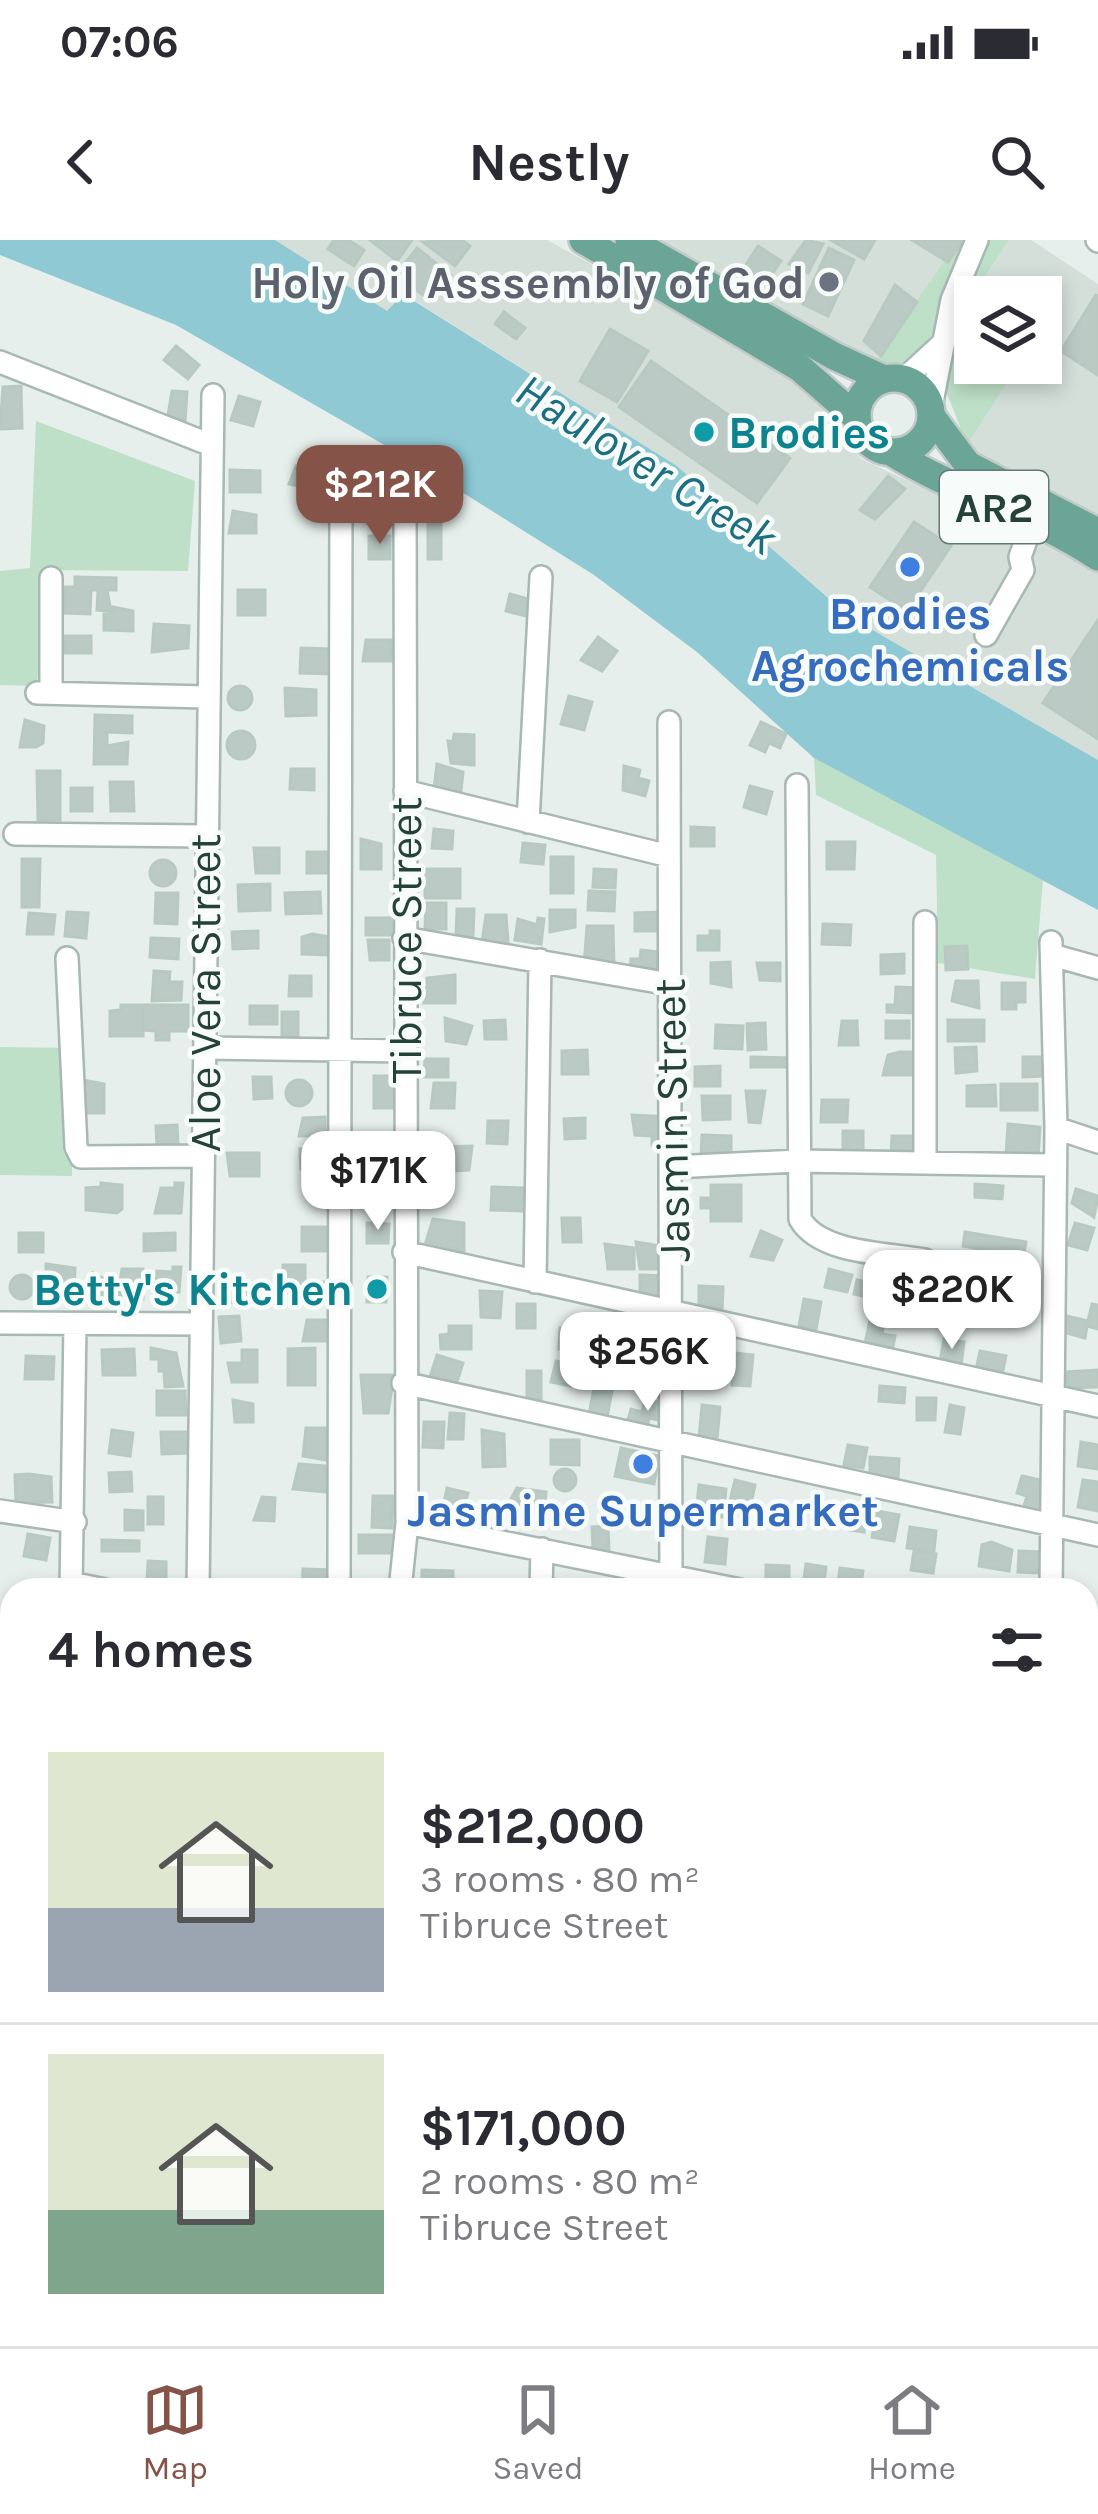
<!DOCTYPE html>
<meta charset="utf-8">
<style>
body{margin:0;font-family:Karla,sans-serif;background:#f2f2f3;color:#2b2b33;height:100vh;display:flex;flex-direction:column;font-size:45px;white-space:nowrap}
*{box-sizing:border-box;margin:0}
p{font-size:39px;color:#7c7c81}
.icon{flex:none;width:66px;height:66px;fill:none;stroke:currentColor;stroke-width:2;stroke-linecap:round;stroke-linejoin:round}
.map{position:relative;flex:1;overflow:hidden}
.side{position:absolute;left:0px;top:1338px;width:1098px;height:768px;display:flex;flex-direction:column;background:#fff;border-radius:36px 36px 0 0;box-shadow:0 6px 18px #0003}
.side>*{flex:none}
.controls{position:absolute;left:954px;top:36px;display:grid;gap:24px}
.controls a{display:grid;place-items:center;width:108px;height:108px;border-radius:0px;background:#fff;box-shadow:0 6px 18px #0003;font-size:60px}
.price{position:absolute;translate:-50% -102px;padding:0 27px;border-radius:24px;background:#fff;color:#222;font-size:39px;line-height:78px;filter:drop-shadow(0 3px 6px #0008)}
.price::after{content:'';position:absolute;left:50%;top:72px;width:36px;height:27px;margin-left:-18px;background:inherit;clip-path:polygon(0 0,100% 0,50% 100%)}
.price.active{background:#855347;color:#fff}
ul{padding:0;list-style:none}
li{display:flex;align-items:center;gap:36px;height:300px;padding:0 48px}
li+li{border-top:3px solid #e1e1e2}
li span{display:grid;place-items:center;flex:none;width:336px;height:240px;border-radius:0px;color:#555}
li>.icon{margin-inline-start:auto}
span .icon{width:144px;height:144px;fill:#fffc;stroke-width:1}
li b{font-size:51px}
h2{display:flex;justify-content:space-between;align-items:center;height:144px;padding:0 48px;font-size:51px}
.status{display:flex;justify-content:space-between;align-items:center;height:84px;padding:0 60px;background:#fff;direction:ltr}
.status svg{height:33px;fill:currentColor}
header{display:flex;justify-content:space-between;align-items:center;height:156px;padding:0 48px;background:#fff;font-size:54px;font-weight:700}
.dock{display:flex;justify-content:space-around;align-items:center;height:168px;border-top:3px solid #e1e1e2;background:#fff;font-size:33px;color:#7c7c81}
.dock a{display:grid;justify-items:center;gap:6px}
.dock .active{color:#855347}
.map>svg:first-child{display:block}
</style>
<div class="status"><b>07:06</b><svg viewBox="0 0 49 12"><path d="M0 12V9h3v3zM5 12V6h3v6zM10 12V3h3v9zM15 12V0h3v12zM26 1h20v11H26zM47 4h2v5h-2z"/></svg></div>
<header><svg class="icon" aria-label="back" viewBox="0 0 24 24"><path d="M15 5l-7 7 7 7"/></svg>Nestly<svg class="icon" aria-label="search" viewBox="0 0 24 24"><circle cx="10" cy="10" r="6"/><path d="M15 15l6 6"/></svg></header>
<div class="map">
<svg width="1098" height="2106" viewBox="0 0 1098 2106">
<rect width="100%" height="100%" fill="#e6efeb"/>
<path fill="#d4dfda" d="M275 0H547L786 131 826 163 861 219 1098 329V520L850 377 677 226 404 54 387 72Z
M643 0H958L875 122Z
M1009 0H1031L1098 44V277L1000 232 967 205 1020 123H1041V57H988L978 49Z"/>
<path fill="#bfe0c8" d="M958 0H1009L978 48 988 57H975V123H1020L967 205 946 151 954 109 932 94C921 119 901 128 875 122Z
M36 181 195 241 188 331 44 330 37 446 0 445V331L30 328Z
M814 518 1043 639 1035 739 938 723 936 615 816 555Z
M0 807 72 808V936L0 935Z"/>
<path fill="#8ec9d4" d="M0 0H275L387 71 403 54 677 226 850 377 1098 520V670L814 518 697 412 594 335 414 222 176 85 0 15Z"/>
<path fill="#bbcac4" stroke="#b8c9c2" stroke-width="3" d="M334 0H348L364 10 354 26 328 9Z
M370 0H412L397 21Z
M462 0 470 6 455 26 423 2Z
M806 0 823 4 808 33 789 24Z
M831 0H875L864 19Z
M912 0H963L948 22Z
M758 6 781 21 766 43 744 28Z
M417 8 451 35 431 61 396 35Z
M829 8 854 20 828 76 803 64Z
M895 45 917 62 881 116 864 101Z
M1096 55 1098 56V135L1061 111Z
M504 72 525 88 516 99 495 84Z
M610 89 648 111 617 162 580 141Z
M176 106 199 125 188 139 164 120Z
M651 121 790 218 757 263 619 167Z
M21 146 22 188 0 189 3 147Z
M172 151 187 152 185 183 167 181Z
M239 156 260 162 253 186 231 180Z
M296 226 318 230 315 249 289 244Z
M230 230 260 231V252H230Z
M888 236 905 249 875 279 860 270Z
M233 271 256 275V293H229Z
M914 282 951 306 907 371 870 347Z
M428 283H441V319H428Z
M369 296H390V319H369Z
M75 337 116 338V350H107L111 371 97 370 98 350H91L90 374 64 373 65 347H75Z
M238 350H265V375H238Z
M510 354 535 361 530 377 506 371Z
M113 367 133 371V391L104 390V373H113Z
M1098 380V499L1043 463Z
M154 384 189 386 188 408 152 412Z
M65 396H91V413H65Z
M598 397 617 411 602 431 581 420Z
M366 400H392V421H363Z
M301 408 333 409V434L300 433Z
M228 458a12 12 0 1 1 24 0a12 12 0 1 1-24 0Z
M285 448 316 450V475L286 476Z
M569 456 592 462 584 490 561 484Z
M95 475 132 476V493L107 492V506L128 502 127 524H94Z
M25 480 44 486 43 503 36 507H20Z
M761 482 786 494 780 508 769 503 765 512 750 505Z
M227 505a14 14 0 1 1 28 0a14 14 0 1 1-28 0Z
M454 494 474 495V525L451 523 448 501 453 502Z
M437 524 463 532 461 551 434 549Z
M624 526 640 530 638 538 649 541 645 556 623 550Z
M291 529H314V550L290 549Z
M37 531H60V580H38Z
M110 542H133L134 571H111Z
M750 546 772 552 766 574 744 567Z
M71 548H92V571H71Z
M691 587 714 588V606H691Z
M434 589 453 591 452 609 432 608Z
M361 599 381 604V629H361Z
M827 602H855L854 629H827Z
M523 603 545 605 543 624 521 622Z
M254 608H279V633H256Z
M307 612H332V633H307Z
M551 617H573V653H551Z
M22 619H40L39 667H22Z
M150 633a13 13 0 1 1 26 0a13 13 0 1 1-26 0Z
M425 629H460V658H425Z
M594 629 616 630 615 648 593 647Z
M270 644V670L239 671 238 645Z
M589 651 615 652 614 671 588 670Z
M320 652 321 673 286 674 285 653Z
M156 653H178L177 684 155 683Z
M426 663H446V689H425Z
M457 669H474L473 697 456 696Z
M550 670H575V687L550 692Z
M67 672 88 673 86 698 65 696Z
M662 672V691H635V673Z
M29 673 55 675 53 694H27Z
M486 675H506L508 702H482Z
M366 678H397V695H366Z
M538 678 544 679 541 704 515 700 518 679 537 685Z
M823 684 851 685 850 705 822 704Z
M587 686H613L614 727H584Z
M258 691V708L233 709 232 692Z
M710 691H719V710H698V696H710Z
M312 694 331 697 330 715 302 714V697Z
M151 698 179 699 178 719 150 717Z
M368 700H389V720H370Z
M967 706 968 729 946 730 945 707Z
M641 710 659 712 658 721 667 722 666 735 630 732 631 719H640Z
M904 714V733L881 734V715Z
M730 722 731 747 711 743V723Z
M757 723H780V741L760 740Z
M154 731 170 732 169 742H182L181 760 152 761Z
M455 735V763H424L427 738Z
M290 736H311V756H289Z
M956 741H978L979 768 952 761Z
M1002 743H1025V762H1016V769H1002Z
M896 747 920 748 919 773 887 772V765H895Z
M121 765H143V796H110V771L121 770Z
M143 765H188V791H169V800H156V791L143 790Z
M250 766H277V784H250Z
M282 772H298V796H282Z
M445 778 472 786 466 804 446 801Z
M505 780 506 799H485L484 781Z
M948 780H984V801H948Z
M842 781H857L858 805H839Z
M886 781H909V798H886Z
M765 783 766 809 748 810 747 784Z
M716 785 743 786 742 809 715 808Z
M976 807 977 831 956 833 955 808Z
M587 810 588 834H562V811Z
M900 812H920V835H883L888 815Z
M751 817 791 818V827H751Z
M1023 817H1044V836L1023 837Z
M425 819H448V837H424Z
M720 826V846H695V827Z
M374 836H393V868H374Z
M253 837H271L272 858 254 859Z
M83 840 104 844V873H78Z
M286 853a13 13 0 1 1 26 0a13 13 0 1 1-26 0Z
M434 843H455L454 868H431Z
M1001 844H1037V870H1001Z
M995 845 996 866H967V846Z
M746 851H765L760 883 749 882Z
M702 856H730V879L703 880Z
M822 860H848L847 882H821Z
M632 875 669 877 668 906 652 905V896L635 895Z
M325 877V896H299L303 878Z
M585 878V898L565 899 564 879Z
M488 881H508L507 904 487 903Z
M1008 884 1040 887 1038 918 1006 916Z
M177 885 178 905 157 906 156 886Z
M843 891H863V917H843Z
M702 895 731 896V917L701 916Z
M892 896H918V910L891 915Z
M472 906 469 930 436 932 435 907Z
M300 909H328V928L301 929Z
M227 913H259V936H230Z
M101 943 122 945V969L117 973 86 970V948L101 947Z
M175 943H183L181 973H155L161 948H175Z
M975 944 1003 946 1002 959 975 957Z
M711 945H741V981H711V968H701V958H711Z
M492 947 523 948 522 971 491 970Z
M1076 949 1098 956 1094 977 1072 963Z
M562 978H580L581 1002H563Z
M433 979 464 983V1011L426 1002Z
M367 983 389 984 388 1003H367Z
M1075 983 1094 988 1087 1010 1068 1005Z
M302 987H333L334 1011H302Z
M761 991 782 1000 773 1020 751 1016Z
M965 992 1026 1002 1023 1017 963 1006Z
M19 993H43V1012H19Z
M175 993V1010L144 1011V994Z
M636 1002 667 1007V1029H640Z
M605 1004 634 1008V1029H608Z
M46 1024 75 1028 74 1051H46Z
M283 1025H305V1053H283Z
M173 1027H181L179 1052 156 1050 157 1031 173 1032Z
M122 1029H143V1059L118 1055Z
M829 1029 852 1035 847 1052 825 1047Z
M93 1033 111 1042 109 1061 88 1059Z
M640 1035 668 1036V1057L640 1056Z
M10 1047a12 12 0 1 1 24 0a12 12 0 1 1-24 0Z
M368 1037H387L386 1062H367Z
M245 1040 246 1062 226 1063 225 1041Z
M857 1040 922 1054 919 1068 854 1054Z
M308 1042H333L334 1064H308Z
M699 1046 723 1047 722 1072 699 1071Z
M480 1051 502 1052 500 1078 481 1077Z
M804 1059 821 1062 816 1089 799 1086Z
M517 1064H535V1088H517Z
M1092 1064 1098 1065V1089L1087 1086 1085 1098 1063 1092 1067 1076 1088 1081Z
M239 1076 241 1101 221 1103 219 1077Z
M307 1080H330V1101H303Z
M870 1080 884 1083 882 1094 895 1096 892 1113 864 1108Z
M449 1086H471V1109H441L440 1095 449 1094Z
M560 1088 579 1089V1109H559Z
M944 1099 964 1102 961 1126 940 1122Z
M584 1105 616 1109 614 1128 582 1124Z
M151 1108 176 1113 183 1146 165 1147 164 1131H159V1119H151Z
M315 1108V1145H288V1109Z
M134 1109 135 1135H103L102 1110Z
M242 1110H257V1142H232L228 1123H242Z
M980 1111 1006 1116 1002 1135 976 1130Z
M735 1113 753 1115 750 1146 732 1145Z
M437 1115 463 1123 455 1148 429 1140Z
M26 1116 54 1117 53 1139H25Z
M556 1121 575 1126 571 1146 551 1142Z
M633 1123 659 1132 652 1153 626 1145Z
M1098 1130V1147L1068 1148 1067 1132Z
M527 1131H541V1159H527Z
M361 1135H394L388 1173H364Z
M595 1143 613 1146 607 1177 589 1174Z
M880 1146 905 1148 904 1163 879 1161Z
M157 1151H185L186 1175H157Z
M917 1158H936L935 1180H917Z
M645 1159 668 1164 663 1181 649 1178 647 1189 627 1184 631 1169 642 1172Z
M233 1160 253 1164V1182H235Z
M702 1165 720 1167 717 1199 699 1198Z
M950 1165 964 1168 960 1194 945 1192Z
M450 1173 464 1174 463 1199H448Z
M424 1182H444L443 1208 423 1207Z
M306 1188H326V1220L303 1216Z
M112 1190 133 1193 130 1216 109 1213Z
M482 1190 504 1194 505 1226 483 1227Z
M161 1192H189V1213L162 1214Z
M551 1200H579V1225L551 1224Z
M1081 1202 1098 1205V1229L1078 1226Z
M848 1205 867 1208 863 1228 844 1225Z
M621 1208 659 1216 654 1244 615 1236Z
M870 1217 899 1219 898 1238 870 1237Z
M299 1224 325 1226 327 1252 293 1249Z
M554 1240a11 11 0 1 1 22 0a11 11 0 1 1-22 0Z
M131 1232 132 1251 110 1252 109 1233Z
M29 1234 51 1237 52 1262 16 1263 15 1235Z
M1022 1236 1049 1242 1042 1271 1024 1266 1027 1256 1017 1253Z
M735 1240 755 1245 748 1277 727 1273Z
M1083 1240 1098 1242V1271L1078 1267Z
M699 1245 726 1249 723 1277 696 1274Z
M447 1248 468 1253 461 1280 441 1276Z
M517 1248 546 1252 544 1274 534 1272V1267L516 1269 511 1259Z
M373 1256H393L392 1288 372 1287Z
M148 1257H163V1284H148Z
M262 1257 275 1258 274 1281 254 1280Z
M845 1265 864 1267V1292L849 1290V1282H843Z
M125 1270 143 1271V1290H125Z
M877 1271 899 1275 894 1301 872 1297Z
M608 1286 609 1310 593 1311 592 1287Z
M910 1287 936 1291 934 1311 907 1308Z
M28 1294 50 1298 46 1320 24 1316Z
M359 1295H398V1313H359Z
M708 1297 727 1299 725 1324 705 1322Z
M102 1300 139 1301V1311H102Z
M991 1302 1012 1310 1009 1331 979 1326 982 1305Z
M914 1311 936 1314 933 1333 911 1330Z
M1019 1311 1040 1312 1039 1333 1018 1332Z
M148 1321 166 1322V1349L147 1348Z
M806 1324 826 1327 823 1350 803 1348Z
M766 1325 789 1326V1350H766Z
M840 1328 863 1331 860 1350H837Z
M303 1329 333 1330 332 1350 302 1348Z
M422 1330 453 1331V1350H422Z
M1086 1377 1098 1379V1416L1086 1414Z
M1086 1546 1098 1547 1097 1584H1086Z
M1090 1878H1098V1914H1086Z
M943 2094H996V2106H943Z"/>
<g fill="none" stroke-linecap="round" stroke-linejoin="round">
<g stroke="#a8b8b2" stroke-width="26">
<path id="minor" d="M1097 0 1098 1
M0 122 211 205
M904 139 941 105
M931 167 952 60 977 0
M986 395 1023 330 1020 317 1032 283
M37 453 206 457
M51 453V338
M669 482 671 1350
M797 545 800 979C820 1014 887 1013 925 1020
M405 551 669 616
M528 582 541 337
M15 594 205 596
M404 698 670 744
M1051 702 1056 888 1051 1350
M1052 715 1098 728
M67 718 76 907 81 917 202 916
M205 808 406 811
M1056 888 1098 902
M925 923V682
M673 927 797 921 1053 925
M404 1012 1098 1166
M535 1042 540 720
M0 1083 201 1084
M403 1143 1098 1295
M0 1271 75 1282
M407 1283 740 1350
M71 1343 105 1350
M71 1350 75 1084
M198 1350 213 155
M339 1350 341 246
M400 1350 407 1283 405 266
M541 1350 542 1309
M1086 1427 1098 1430
M0 1494 12 1498
M1086 1599 1098 1602
M1086 1754 1098 1757
M0 1774 12 1778
M0 2046H12
M192 2094V2106
M542 2094 602 2106
M64 2106V2094
M83 2106V2094
M348 2106 349 2094
M657 2106 660 2094
M922 2106V2094
M1054 2106 1055 2094"/>
</g>
<g stroke="#c2cac8" stroke-width="32">
<path id="major" d="M583 0 800 128 856 177
M629 0 834 116 884 139
M857 175a37 37 0 1 1 74 0a37 37 0 1 1-74 0Z
M932 177 968 225 1098 292
M891 212C957 253 1034 274 1098 317"/>
</g>
<use href="#minor" stroke="#fff" stroke-width="21"/>
<use href="#major" stroke="#6aa596" stroke-width="27"/>
</g>
<circle fill="#6b7280" stroke="#f7fbf9" stroke-width="4.5" cx="829" cy="42" r="12"/>
<g fill="#0f9aa8" stroke="#f7fbf9" stroke-width="4.5">
<circle cx="704" cy="192" r="12"/>
<circle cx="377" cy="1049" r="12"/>
</g>
<g fill="#3f7fe0" stroke="#f7fbf9" stroke-width="4.5">
<circle cx="910" cy="327" r="12"/>
<circle cx="643" cy="1224" r="12"/>
</g>
<g text-anchor="middle" stroke-width="9" stroke-linejoin="round" paint-order="stroke">
<rect fill="#f7fbf9" stroke="#637a73" stroke-width="3" x="940" y="231" width="108" height="72" rx="9"/>
<g font-size="42" font-weight="bold" fill="#24423a">
<text x="994" y="282">AR2</text>
</g>
<g font-size="45" font-weight="bold" fill="#5b616d" stroke="#f7fbf9" text-anchor="end">
<text x="805" y="58">Holy Oil Asssembly of God</text>
</g>
<g font-size="45" font-weight="bold" fill="#0d838f" stroke="#f7fbf9" text-anchor="start">
<text x="728" y="208">Brodies</text>
<text x="353" y="1065" text-anchor="end">Betty's Kitchen</text>
</g>
<g font-size="45" font-weight="bold" fill="#366cbe" stroke="#f7fbf9">
<text x="910" y="389">Brodies<tspan x="910" dy="52">Agrochemicals</tspan></text>
<text x="643" y="1286">Jasmine Supermarket</text>
</g>
<g font-size="45" fill="#24423a" stroke="#f7fbf9">
<text transform="translate(405 700) rotate(-90)" y="16">Tibruce Street</text>
<text transform="translate(204 753) rotate(-90)" y="16">Aloe Vera Street</text>
<text transform="translate(671 880) rotate(-91)" y="16">Jasmin Street</text>
</g>
<g font-size="48" font-style="italic" fill="#1c6f80" stroke="#f7fbf9">
<text transform="translate(647 223) rotate(32)" y="17">Haulover Creek</text>
</g>
</g>
</svg>
<div class="controls">
<a><svg class="icon" aria-label="layers" viewBox="0 0 24 24"><path d="M12 4l9 5-9 5-9-5zM3 14l9 5 9-5"/></svg></a>
</div>
<b class="price active" style="left:380px;top:307px">$212K</b>
<b class="price" style="left:378px;top:993px">$171K</b>
<b class="price" style="left:952px;top:1112px">$220K</b>
<b class="price" style="left:648px;top:1174px">$256K</b>
<section class="side">
<h2>4 homes<svg class="icon" aria-label="filters" viewBox="0 0 24 24"><path d="M4 7h16M4 17h16"/><circle cx="9" cy="7" r="2"/><circle cx="15" cy="17" r="2"/></svg></h2>
<ul>
<li><span style="background:linear-gradient(#dfe7d0 65%,#9aa5b1 0)"><svg class="icon" aria-label="home" viewBox="0 0 24 24"><path d="M3 11l9-7 9 7M6 9v11h12V9"/></svg></span><div><b>$212,000</b><p>3 rooms · 80 m²</p><p>Tibruce Street</p></div></li>
<li><span style="background:linear-gradient(#dfe7d0 65%,#7fa58c 0)"><svg class="icon" aria-label="home" viewBox="0 0 24 24"><path d="M3 11l9-7 9 7M6 9v11h12V9"/></svg></span><div><b>$171,000</b><p>2 rooms · 80 m²</p><p>Tibruce Street</p></div></li>
</ul>
</section>
</div>
<nav class="dock">
<a class="active"><svg class="icon" aria-label="map" viewBox="0 0 24 24"><path d="M3 6l6-2 6 2 6-2v14l-6 2-6-2-6 2zM9 4v14M15 6v14"/></svg>Map</a>
<a><svg class="icon" aria-label="saved" viewBox="0 0 24 24"><path d="M7 4h10v16l-5-4-5 4z"/></svg>Saved</a>
<a><svg class="icon" aria-label="home" viewBox="0 0 24 24"><path d="M3 11l9-7 9 7M6 9v11h12V9"/></svg>Home</a>
</nav>
